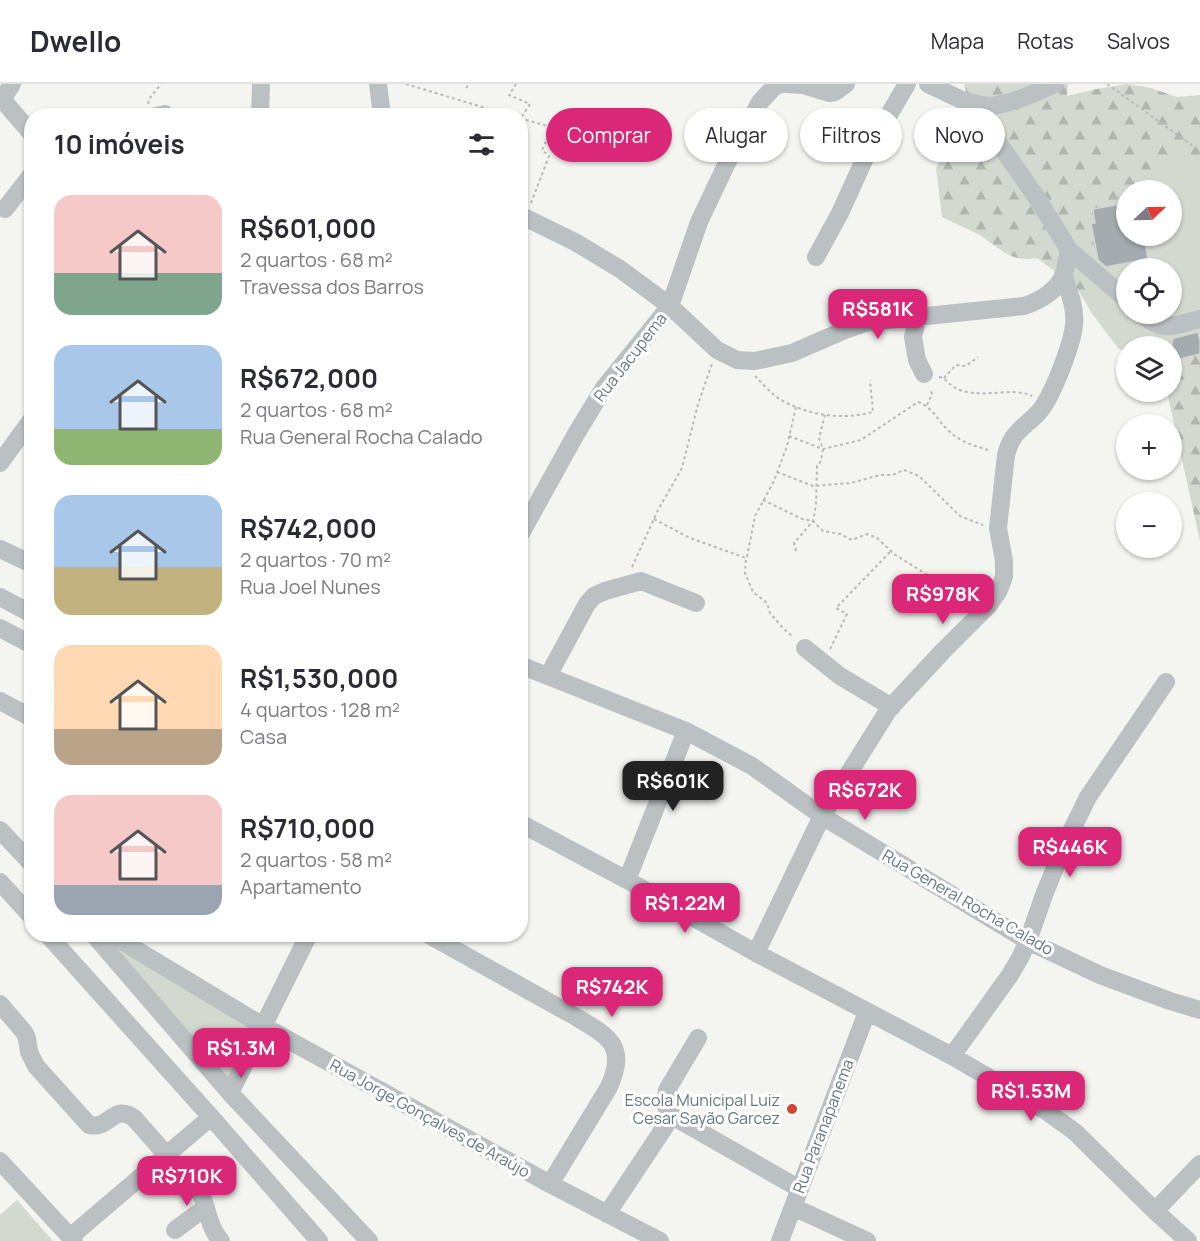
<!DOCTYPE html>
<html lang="pt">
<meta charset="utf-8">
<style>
body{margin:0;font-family:Manrope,sans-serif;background:#f2f2f3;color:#2b2b33;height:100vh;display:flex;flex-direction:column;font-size:22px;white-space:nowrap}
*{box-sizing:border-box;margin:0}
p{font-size:20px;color:#7c7c81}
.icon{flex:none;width:33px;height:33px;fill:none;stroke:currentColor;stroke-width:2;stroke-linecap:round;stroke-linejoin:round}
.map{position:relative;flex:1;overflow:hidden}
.panel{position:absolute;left:24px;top:24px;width:504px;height:834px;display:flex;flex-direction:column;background:#fff;border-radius:24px;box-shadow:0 2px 4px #0004}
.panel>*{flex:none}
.top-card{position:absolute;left:546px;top:24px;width:564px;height:54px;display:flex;gap:12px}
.needle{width:39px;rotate:68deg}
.controls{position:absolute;left:1116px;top:96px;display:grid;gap:12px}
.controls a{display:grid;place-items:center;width:66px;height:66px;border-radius:50%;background:#fff;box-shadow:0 2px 4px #0004;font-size:30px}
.price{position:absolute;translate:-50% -51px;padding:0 14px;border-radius:12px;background:#db2777;color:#fff;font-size:20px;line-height:39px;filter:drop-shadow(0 2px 3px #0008)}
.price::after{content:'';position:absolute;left:50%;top:36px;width:18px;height:14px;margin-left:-9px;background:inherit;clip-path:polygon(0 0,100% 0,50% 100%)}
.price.selected{background:#222;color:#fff}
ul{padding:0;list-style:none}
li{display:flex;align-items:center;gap:18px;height:150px;padding:0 30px}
li span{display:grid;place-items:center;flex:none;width:168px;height:120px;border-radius:18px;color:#555}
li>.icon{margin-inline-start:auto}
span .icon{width:72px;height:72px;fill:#fffc;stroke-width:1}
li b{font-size:26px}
h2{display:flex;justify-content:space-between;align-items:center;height:72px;padding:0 30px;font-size:26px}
.pill{padding:0 21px;border-radius:27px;background:#fff;box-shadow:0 2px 4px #0004;font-size:21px;line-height:54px}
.pill.selected{background:#db2777;color:#fff}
header{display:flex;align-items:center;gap:36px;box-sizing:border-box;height:84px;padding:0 30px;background:#fff;border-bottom:2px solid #e1e1e2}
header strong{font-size:28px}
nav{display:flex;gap:33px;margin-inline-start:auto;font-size:21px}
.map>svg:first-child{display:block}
</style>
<header>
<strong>Dwello</strong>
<nav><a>Mapa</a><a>Rotas</a><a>Salvos</a></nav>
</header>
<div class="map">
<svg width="1200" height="1157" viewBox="0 0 1200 1157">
<defs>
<pattern id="forest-firs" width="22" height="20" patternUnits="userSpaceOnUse" patternTransform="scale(1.5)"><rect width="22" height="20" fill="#d4d9d0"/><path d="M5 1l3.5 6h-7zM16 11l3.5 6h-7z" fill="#b0b5ae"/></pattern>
</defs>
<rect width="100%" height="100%" fill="#f4f4f1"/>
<path fill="url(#forest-firs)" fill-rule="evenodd" d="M964 0H1068L1067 12 1096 5 1127 0 1151 4 1177 13 1200 11V457L1167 308H1172V262H1126V267L1119 265 1091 228 1077 204 1037 174C1011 179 1001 165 981 152 969 145 954 139 942 133L936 84 957 47 969 18ZM1126 106H1172V152H1126ZM1126 184H1172V230H1126Z"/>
<path fill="#d4d9d0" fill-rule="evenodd" d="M1175 65 1200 83V270L1172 280V262H1126V267L1119 265 1091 228 1097 173 1089 136 1094 132 1093 125 1126 119V152H1172V106H1145ZM1126 184H1172V230H1126Z
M106 851 257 942 230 1005Z
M17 1116 53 1157H0V1131Z"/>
<path fill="#a4acaf" stroke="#d5d5d3" stroke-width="1.5" d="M1126 119V152H1144L1148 175 1106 183 1098 176 1091 139H1095L1093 125Z
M1198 248 1200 256V270L1172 277V257L1174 254Z"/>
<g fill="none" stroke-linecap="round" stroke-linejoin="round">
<path stroke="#b7babc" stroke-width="2" stroke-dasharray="3 3" stroke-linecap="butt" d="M406 0 512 32
M516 0 509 11 530 20 521 34
M1107 0 1200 67
M466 4 469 0
M148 20 149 15 161 0
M520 34 544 41 567 52
M531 119 549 72 542 66 552 45
M755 292C763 300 772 311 783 317 811 332 843 336 873 328L870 296
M939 293C946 294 947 299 954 303 959 307 970 309 976 309 994 311 1016 304 1032 312
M944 294 956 281 966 282 978 273
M927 321 932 310 930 305
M789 352 823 365 861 356 918 318C934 324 938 338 950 348 962 359 976 362 991 367
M777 388 813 402 851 399 880 391H893L904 386 919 392 960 432 983 441
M763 416 802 435 813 437 823 447 840 450 852 456 867 450 877 454 894 470 971 518
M654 435 690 454 746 474 745 489 753 508 767 519 770 529 783 544 793 553
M796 467 794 459 813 437 816 421 817 382 821 377 823 365 819 354 825 331
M747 473 755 432 774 397 787 362 796 323
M632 483 658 426 682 384 698 320 712 280
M830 565 847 530 836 524 891 467"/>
<path stroke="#bbc0c2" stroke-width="18" d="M378 0 382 32
M787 0 803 1 829 9 835 8 846 0
M928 0 964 17 987 22
M1055 0C1032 10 1011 21 987 22L988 40 993 51 1039 117 1069 166 1126 215
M0 13 32 50
M2 16 12 0
M156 32 165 30 167 32
M260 32 261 0
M5 125 32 90
M520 131 575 158 620 185 670 222 717 266 737 276 755 277 792 269 845 246 868 238 1024 222C1040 217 1058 206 1064 190 1066 182 1067 174 1069 166
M816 173 840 129 870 63 907 0
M1142 230C1164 250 1174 241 1200 235
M918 233 913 253 917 276 924 290
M0 379 32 335
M520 451 576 350 604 304 670 222 699 138 726 81 760 18 775 2 782 0
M0 465 32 480
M0 513 32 530
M0 544 32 561
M805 564 840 592 892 623
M520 581 686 647 752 682 822 732 1028 857 1100 891 1170 917 1200 926
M548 592 587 520 594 512 605 507 641 497 696 519
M0 617 32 634
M520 739 627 796 756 869 952 972 1046 1027 1075 1048 1155 1127 1188 1157
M0 746 32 780
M627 796 686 647
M0 798 32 833
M47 850 211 1033 319 1157
M93 850 230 1009 369 1157
M110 850 263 942 550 1100 660 1157
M427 850 576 933C610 953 627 962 609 1003L550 1100
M756 869 822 732 889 625 943 567 988 522 998 508 1004 493V477L998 444 1006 371C1012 347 1024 344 1039 328 1052 313 1072 261 1074 241 1076 224 1069 207 1063 191
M0 920 24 948 27 954 29 968 36 982 89 1041C110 1046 113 1019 134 1034L201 1110C208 1126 209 1144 221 1157
M698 954 667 1006 665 1021 672 1032 800 1105
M952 972 1010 891 1020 874 1028 857 1044 811 1063 764 1088 713 1166 598
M230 1009 309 850
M0 1077 74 1157
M793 1123 867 1157
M1155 1127 1200 1080
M607 1130 672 1032
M175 1146 206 1123
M70 1153 211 1033
M780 1157 867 928"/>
</g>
<circle fill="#d24533" stroke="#fff" stroke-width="2" cx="792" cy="1025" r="6"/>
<g text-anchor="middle" stroke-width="6" stroke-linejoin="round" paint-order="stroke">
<g font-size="16" fill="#66777f" stroke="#fff">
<text transform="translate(630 273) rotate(-52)" y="6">Rua Jacupema</text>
<text transform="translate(968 818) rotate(30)" y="6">Rua General Rocha Calado</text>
<text transform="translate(430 1034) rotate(29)" y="6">Rua Jorge Gonçalves de Araújo</text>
<text transform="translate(823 1042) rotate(-69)" y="6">Rua Paranapanema</text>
</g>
<g font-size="16" fill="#66777f" stroke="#fff" text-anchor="end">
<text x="780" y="1022">Escola Municipal Luiz<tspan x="780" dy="18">Cesar Sayão Garcez</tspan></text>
</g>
</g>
</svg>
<div class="controls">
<a><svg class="needle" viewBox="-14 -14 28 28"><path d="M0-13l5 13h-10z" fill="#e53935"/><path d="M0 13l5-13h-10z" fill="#7c7c81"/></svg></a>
<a><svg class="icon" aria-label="locate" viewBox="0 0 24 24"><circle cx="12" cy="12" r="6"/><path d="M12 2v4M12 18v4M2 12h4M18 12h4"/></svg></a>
<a><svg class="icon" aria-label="layers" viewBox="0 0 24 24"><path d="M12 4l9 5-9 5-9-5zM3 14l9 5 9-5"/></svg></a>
<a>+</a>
<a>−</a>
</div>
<b class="price" style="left:878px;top:256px">R$581K</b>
<b class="price" style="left:943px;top:541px">R$978K</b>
<b class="price selected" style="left:673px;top:728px">R$601K</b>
<b class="price" style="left:865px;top:737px">R$672K</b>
<b class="price" style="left:1070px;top:794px">R$446K</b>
<b class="price" style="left:685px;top:850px">R$1.22M</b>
<b class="price" style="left:612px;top:934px">R$742K</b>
<b class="price" style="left:241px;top:995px">R$1.3M</b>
<b class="price" style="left:1031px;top:1038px">R$1.53M</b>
<b class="price" style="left:187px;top:1123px">R$710K</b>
<div class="top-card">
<a class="pill selected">Comprar</a>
<a class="pill">Alugar</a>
<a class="pill">Filtros</a>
<a class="pill">Novo</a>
</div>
<section class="panel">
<h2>10 imóveis<svg class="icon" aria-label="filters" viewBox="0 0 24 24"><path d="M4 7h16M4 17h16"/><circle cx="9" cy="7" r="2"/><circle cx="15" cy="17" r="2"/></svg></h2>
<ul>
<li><span style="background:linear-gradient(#f6c9c9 65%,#7fa58c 0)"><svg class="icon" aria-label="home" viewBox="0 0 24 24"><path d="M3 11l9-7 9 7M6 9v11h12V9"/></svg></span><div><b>R$601,000</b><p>2 quartos · 68 m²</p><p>Travessa dos Barros</p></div></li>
<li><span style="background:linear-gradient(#a9c7e8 70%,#8fb573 0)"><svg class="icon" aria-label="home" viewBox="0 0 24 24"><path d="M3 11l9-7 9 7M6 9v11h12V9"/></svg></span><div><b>R$672,000</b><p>2 quartos · 68 m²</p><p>Rua General Rocha Calado</p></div></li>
<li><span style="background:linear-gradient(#a9c7e8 60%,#c2b280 0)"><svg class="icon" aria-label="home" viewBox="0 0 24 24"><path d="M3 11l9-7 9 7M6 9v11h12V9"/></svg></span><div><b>R$742,000</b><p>2 quartos · 70 m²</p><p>Rua Joel Nunes</p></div></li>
<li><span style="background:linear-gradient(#ffd9b3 70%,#b9a48a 0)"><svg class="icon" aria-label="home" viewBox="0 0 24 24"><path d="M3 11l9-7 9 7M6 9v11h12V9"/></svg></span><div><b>R$1,530,000</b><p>4 quartos · 128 m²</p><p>Casa</p></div></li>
<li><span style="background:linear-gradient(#f6c9c9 75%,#9aa5b1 0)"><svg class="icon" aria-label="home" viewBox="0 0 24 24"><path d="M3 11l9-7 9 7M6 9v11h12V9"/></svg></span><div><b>R$710,000</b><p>2 quartos · 58 m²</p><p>Apartamento</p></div></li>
</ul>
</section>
</div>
